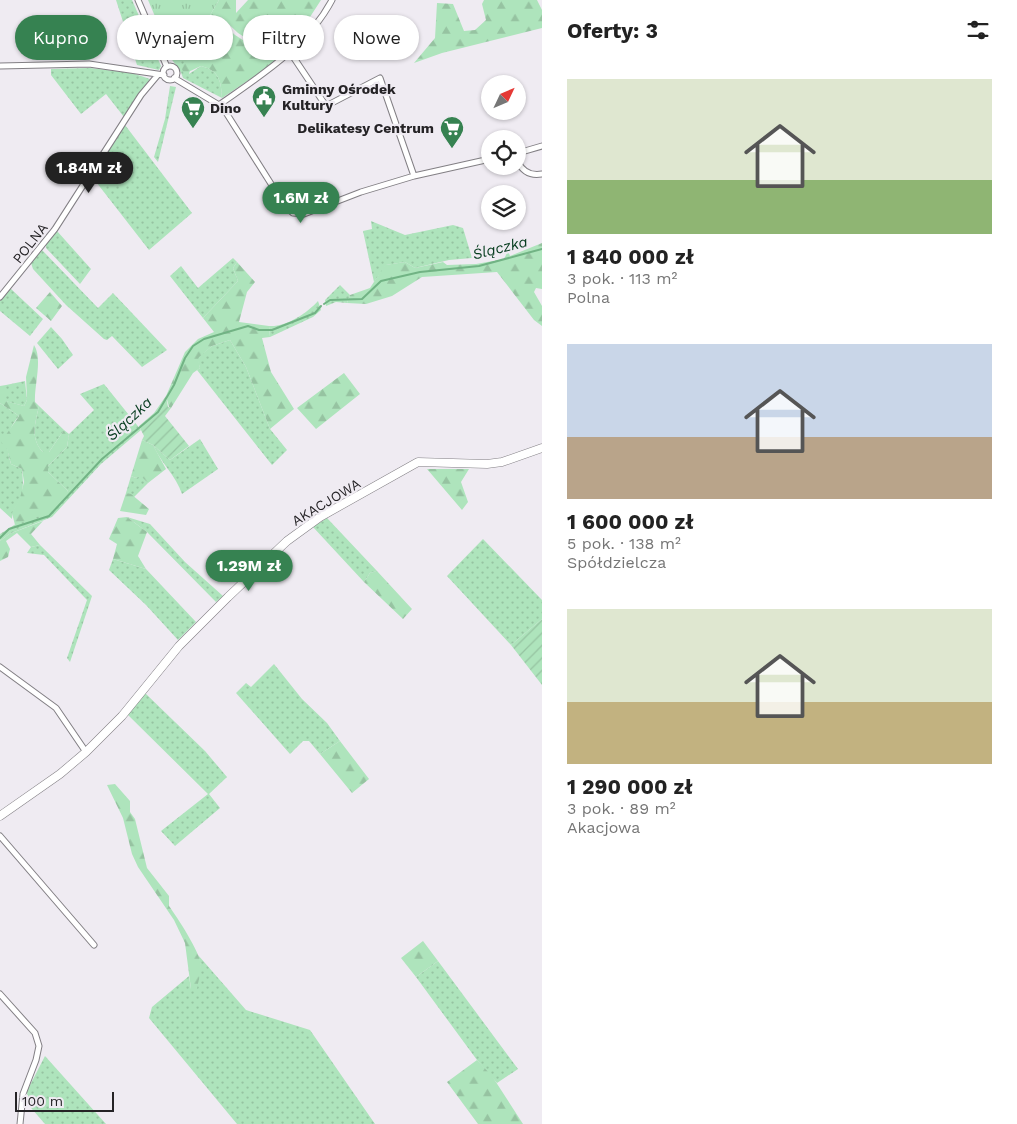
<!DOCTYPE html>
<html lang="pl">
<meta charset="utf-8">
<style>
body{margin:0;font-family:"Work Sans",sans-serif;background:#f2f2f2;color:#222;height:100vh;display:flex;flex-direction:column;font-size:19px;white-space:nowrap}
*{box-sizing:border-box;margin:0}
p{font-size:16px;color:#767676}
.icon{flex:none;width:28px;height:28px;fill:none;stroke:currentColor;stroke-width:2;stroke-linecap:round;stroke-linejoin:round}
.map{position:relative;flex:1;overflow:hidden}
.details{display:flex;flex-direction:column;background:#fff;width:475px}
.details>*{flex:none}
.guide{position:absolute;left:15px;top:15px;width:451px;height:45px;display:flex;gap:10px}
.needle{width:32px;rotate:46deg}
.tools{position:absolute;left:481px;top:75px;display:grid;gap:10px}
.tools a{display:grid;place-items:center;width:45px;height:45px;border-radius:50%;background:#fff;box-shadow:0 1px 4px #0004;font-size:25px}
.scale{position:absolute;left:15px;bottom:12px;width:99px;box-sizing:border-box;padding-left:5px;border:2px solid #252326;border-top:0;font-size:14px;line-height:18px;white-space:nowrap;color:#252326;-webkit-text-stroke:4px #efebf2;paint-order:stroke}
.price{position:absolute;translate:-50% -42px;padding:0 11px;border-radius:18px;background:#368251;color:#fff;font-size:16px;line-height:32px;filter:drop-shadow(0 1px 2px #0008)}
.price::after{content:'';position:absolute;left:50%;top:30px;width:15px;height:11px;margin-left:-8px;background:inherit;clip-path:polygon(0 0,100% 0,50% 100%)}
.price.selected{background:#222;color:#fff}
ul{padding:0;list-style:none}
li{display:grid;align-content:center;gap:10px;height:265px;padding:0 25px}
li span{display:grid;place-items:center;height:155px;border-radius:0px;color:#555}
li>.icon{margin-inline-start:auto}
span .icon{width:90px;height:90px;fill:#fffc;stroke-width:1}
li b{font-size:21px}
h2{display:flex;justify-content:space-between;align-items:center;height:60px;padding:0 25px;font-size:21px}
.tag{padding:0 18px;border-radius:22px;background:#fff;box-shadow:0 1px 4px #0004;font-size:18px;line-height:45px}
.tag.selected{background:#368251;color:#fff}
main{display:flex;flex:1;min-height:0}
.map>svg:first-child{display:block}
</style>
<main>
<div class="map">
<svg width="542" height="1124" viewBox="0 0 542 1124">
<defs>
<pattern id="grass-dots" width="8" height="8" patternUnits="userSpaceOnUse" patternTransform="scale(1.25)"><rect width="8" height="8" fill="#aee4bc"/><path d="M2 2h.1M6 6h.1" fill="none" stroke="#96c3a1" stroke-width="1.8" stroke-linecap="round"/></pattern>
<pattern id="forest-firs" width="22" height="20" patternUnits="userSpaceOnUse" patternTransform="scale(1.25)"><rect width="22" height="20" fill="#aee4bc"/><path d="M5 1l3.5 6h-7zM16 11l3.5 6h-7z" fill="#96c3a1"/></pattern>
<pattern id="park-tufts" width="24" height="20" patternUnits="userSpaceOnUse" patternTransform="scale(1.25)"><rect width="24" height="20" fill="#aee4bc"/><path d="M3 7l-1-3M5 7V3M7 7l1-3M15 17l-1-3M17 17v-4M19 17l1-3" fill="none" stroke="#96c3a1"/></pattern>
<pattern id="garden-furrows" width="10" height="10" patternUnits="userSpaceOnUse" patternTransform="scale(1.25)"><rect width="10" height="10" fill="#aee4bc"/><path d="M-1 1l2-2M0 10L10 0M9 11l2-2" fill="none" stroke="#96c3a1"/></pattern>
</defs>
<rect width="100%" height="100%" fill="#efebf2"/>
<path fill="url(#grass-dots)" d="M116 0H132L161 66 159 70 137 65Z
M205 23V29L199 34 189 74 201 66C219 71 221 80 222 98L183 78C180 67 172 62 167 52L195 38 196 33 187 34 182 27Z
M90 68 132 73 150 79 124 117 106 94 81 114 51 75V69Z
M170 86 176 87 158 162 154 157 165 119Z
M125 125 192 213 149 250 93 178 94 173Z
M371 221 405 235 453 225 463 228 472 258 449 260 415 268 405 262 386 265 374 282 363 231 372 229Z
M57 231 91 269 80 284 46 248V244Z
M42 250 98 308 113 293 167 350 142 367 112 336 107 340 104 339 66 305 33 269 31 263Z
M233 258 237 262 233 268 238 281 203 318 170 276 181 266 198 288Z
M340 285 350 295 347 303 336 302 326 306 325 300Z
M10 288 43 319 30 336 0 311V300Z
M318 301 321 310 313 317 270 337 269 326C287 327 307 313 318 301Z
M51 327 62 339 73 355 58 369 37 343Z
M230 340 246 367 270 429 287 450 272 465 197 370 200 368 197 358 212 346Z
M25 381 27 400 24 406 5 401 6 385Z
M104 384 141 430 101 464 52 517 9 534 0 541V534L68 491 48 472V466L67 447 69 434 94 410 80 394Z
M0 403 19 416C6 431 5 445 11 464L22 469C23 479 24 489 20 499 17 506 12 511 12 519L0 508Z
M39 406 64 430 49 452H43C30 439 35 423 39 406Z
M200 439 218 469 182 494C176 476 161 463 153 445L170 460Z
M141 475 148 483 134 497 126 493 131 476 136 478Z
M127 517 150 524 185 562 223 596 216 602 147 532Z
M327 518 377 571 370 573 364 582 313 527Z
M483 539 542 600V619L511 645 447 576Z
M40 545 92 596 70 662 67 658 87 600 44 555 27 553 31 547Z
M113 559 146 569 196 622 178 640 146 605 109 570Z
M274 664 302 699 327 723 340 741 320 754 309 741H303L290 754 236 693 246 683 251 687Z
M145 693 205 751 227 777 209 794 220 808 175 846 161 831 208 794 127 714Z
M198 955 246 1010 310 1030 375 1124H237L149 1018 152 1007 189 976 191 989 201 966Z
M438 961 518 1069 497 1083 477 1060 416 977Z
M45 1056 106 1124H45L25 1101 27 1091Z"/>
<path fill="url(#forest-firs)" d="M219 0H236V13L248 0H321L310 17 313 20 277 58 238 33 221 17 202 21 209 17Z
M484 0H537L542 10V28L442 53 414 63 435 38 437 3 453 4 464 31 475 30 486 20 482 4Z
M219 20 235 35 275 60 261 72 222 98C221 80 219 71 201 66L184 74 182 69C186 55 192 39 205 29V23Z
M542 243V289L536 288 534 292 542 306V326L534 320 497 272 422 277 392 296 366 304 347 303 350 295 370 288 385 265 405 262 415 268 443 262 447 265 476 264 504 259 508 251 510 256Z
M237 262 255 282 247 292 239 322 269 326 270 337 262 338 271 372 294 409 270 429 246 367 230 340 212 346 198 358 200 368 193 373 171 408 169 407 166 396 185 352 198 339 214 332 203 318 238 281 233 268Z
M50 292 62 306 51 321 36 308Z
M34 345C43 359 34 385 35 402L39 406C35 423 30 439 43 452H49L64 430 69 434 67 447 48 466V472L68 491 48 513 15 525 12 513 20 498 24 482 22 469 11 464 7 449 1 442 19 416 0 403V386L6 385V401L24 406 27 400 26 377Z
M344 373 360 394 316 429 297 408Z
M142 440 153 445 166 469 148 483 141 476 136 478 131 476Z
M427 469H469L461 482 468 502 462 510Z
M126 493 131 494 149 509 146 515 120 511Z
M127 517 147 532 138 556 146 569 113 559 117 544 109 539 118 518Z
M43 521 31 534 40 545 31 547 17 533 6 541 10 549 8 557 0 561V541L9 534Z
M377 571 412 609 403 619 364 582 370 573Z
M340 741 369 779 352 793 320 754Z
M115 784 130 801V812L135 819 147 868 169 896V906C177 917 200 952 201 965 201 973 198 982 197 989H191L185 943 174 920 138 867 132 854 123 818 107 785Z
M423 941 438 961 416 977 401 958Z
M477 1060 492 1076 523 1124H478L447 1082Z"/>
<path fill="url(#park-tufts)" d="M148 0H219L209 17 202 21 160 28Z"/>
<path fill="url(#garden-furrows)" d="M166 396 168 407 171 408 165 416 189 446 170 460 153 445 142 440 144 436 139 426 154 413Z
M542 619V685L511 645Z"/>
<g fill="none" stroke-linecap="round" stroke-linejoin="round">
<path stroke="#71b384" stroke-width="2" d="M324 304 330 300 362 299 381 281 420 272 479 266 542 249
M0 538 9 529 49 516 102 459 158 412 174 385 185 358 193 346 204 339 248 326 259 330H272L315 313 321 306"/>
<g stroke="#827f84" stroke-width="7">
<path id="street" d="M138 0 167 67
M290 52 326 106 380 78 414 176
M0 66 89 64 164 75
M163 73a7 7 0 1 1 14 0a7 7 0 1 1-14 0Z
M174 78 219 105 225 111 285 206 293 213 304 214 361 192 414 176 490 159
M219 105C260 76 308 46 332 0
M518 153 542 146
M518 162C523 172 531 176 542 174
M0 297 55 229 141 95 157 76
M0 667 56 708 86 752
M0 836 94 945
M0 994 35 1033 39 1046 36 1060 23 1094 20 1124"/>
</g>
<g stroke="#827f84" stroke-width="9">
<path id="secondary" d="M0 816 60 774 86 752 122 716 179 646 228 597 287 541 320 517 418 462 487 464 502 462 542 448"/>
</g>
<use href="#street" stroke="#fff" stroke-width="5"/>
<use href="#secondary" stroke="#fff" stroke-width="8"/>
</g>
<defs>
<g id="civic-pin" transform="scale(1.25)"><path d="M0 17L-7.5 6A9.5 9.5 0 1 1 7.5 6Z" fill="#368251" stroke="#efebf2"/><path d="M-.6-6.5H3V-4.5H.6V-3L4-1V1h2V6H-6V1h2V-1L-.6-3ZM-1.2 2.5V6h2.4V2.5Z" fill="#fff"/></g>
<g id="supermarket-pin" transform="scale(1.25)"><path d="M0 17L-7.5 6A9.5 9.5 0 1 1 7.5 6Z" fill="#368251" stroke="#efebf2"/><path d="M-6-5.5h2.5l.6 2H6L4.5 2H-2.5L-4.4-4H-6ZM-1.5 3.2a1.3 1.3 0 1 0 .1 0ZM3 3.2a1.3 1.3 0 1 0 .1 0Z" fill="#fff"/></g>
</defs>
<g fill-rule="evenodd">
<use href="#civic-pin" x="264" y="97"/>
<use href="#supermarket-pin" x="193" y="108"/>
<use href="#supermarket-pin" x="452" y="128"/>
</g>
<g text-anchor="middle" stroke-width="4.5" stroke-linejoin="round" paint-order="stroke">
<g font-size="14" font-weight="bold" fill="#252326" stroke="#efebf2" text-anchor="start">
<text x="282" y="94">Gminny Ośrodek<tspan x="282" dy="16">Kultury</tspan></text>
<text x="210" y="113">Dino</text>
<text x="434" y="133" text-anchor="end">Delikatesy Centrum</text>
</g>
<g font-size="14" fill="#252326" stroke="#efebf2">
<text transform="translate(30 243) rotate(-52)" y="5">POLNA</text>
<text transform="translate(326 502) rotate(-31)" y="5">AKACJOWA</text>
</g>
<g font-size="15" font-style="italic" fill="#043a1c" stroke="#efebf2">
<text transform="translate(500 248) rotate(-14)" y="5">Ślączka</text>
<text transform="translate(129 419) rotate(-43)" y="5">Ślączka</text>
</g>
</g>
</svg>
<div class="tools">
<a><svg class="needle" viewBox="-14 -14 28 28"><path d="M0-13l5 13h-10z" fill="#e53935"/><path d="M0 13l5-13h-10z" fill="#767676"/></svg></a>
<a><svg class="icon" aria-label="locate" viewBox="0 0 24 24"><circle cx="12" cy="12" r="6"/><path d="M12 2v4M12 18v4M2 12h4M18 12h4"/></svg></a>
<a><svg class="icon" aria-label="layers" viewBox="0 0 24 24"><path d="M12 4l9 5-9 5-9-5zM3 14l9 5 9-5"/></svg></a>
</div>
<div class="scale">100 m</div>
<b class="price selected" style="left:89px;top:194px">1.84M zł</b>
<b class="price" style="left:301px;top:224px">1.6M zł</b>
<b class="price" style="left:249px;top:592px">1.29M zł</b>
<div class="guide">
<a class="tag selected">Kupno</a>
<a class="tag">Wynajem</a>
<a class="tag">Filtry</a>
<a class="tag">Nowe</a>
</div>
</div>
<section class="details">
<h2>Oferty: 3<svg class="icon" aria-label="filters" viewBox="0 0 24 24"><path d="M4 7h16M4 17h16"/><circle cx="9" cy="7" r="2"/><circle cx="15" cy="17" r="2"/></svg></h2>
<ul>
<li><span style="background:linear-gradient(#dfe7d0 65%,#8fb573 0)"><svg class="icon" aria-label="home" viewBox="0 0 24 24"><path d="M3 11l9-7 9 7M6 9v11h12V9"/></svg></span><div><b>1 840 000 zł</b><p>3 pok. · 113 m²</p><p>Polna</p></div></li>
<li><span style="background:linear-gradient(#c9d6e8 60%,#b9a48a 0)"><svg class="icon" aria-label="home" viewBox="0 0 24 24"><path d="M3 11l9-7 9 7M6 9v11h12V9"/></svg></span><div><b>1 600 000 zł</b><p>5 pok. · 138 m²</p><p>Spółdzielcza</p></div></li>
<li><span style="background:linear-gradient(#dfe7d0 60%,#c2b280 0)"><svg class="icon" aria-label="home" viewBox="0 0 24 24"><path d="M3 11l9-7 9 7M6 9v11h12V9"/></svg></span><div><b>1 290 000 zł</b><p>3 pok. · 89 m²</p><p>Akacjowa</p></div></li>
</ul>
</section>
</main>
